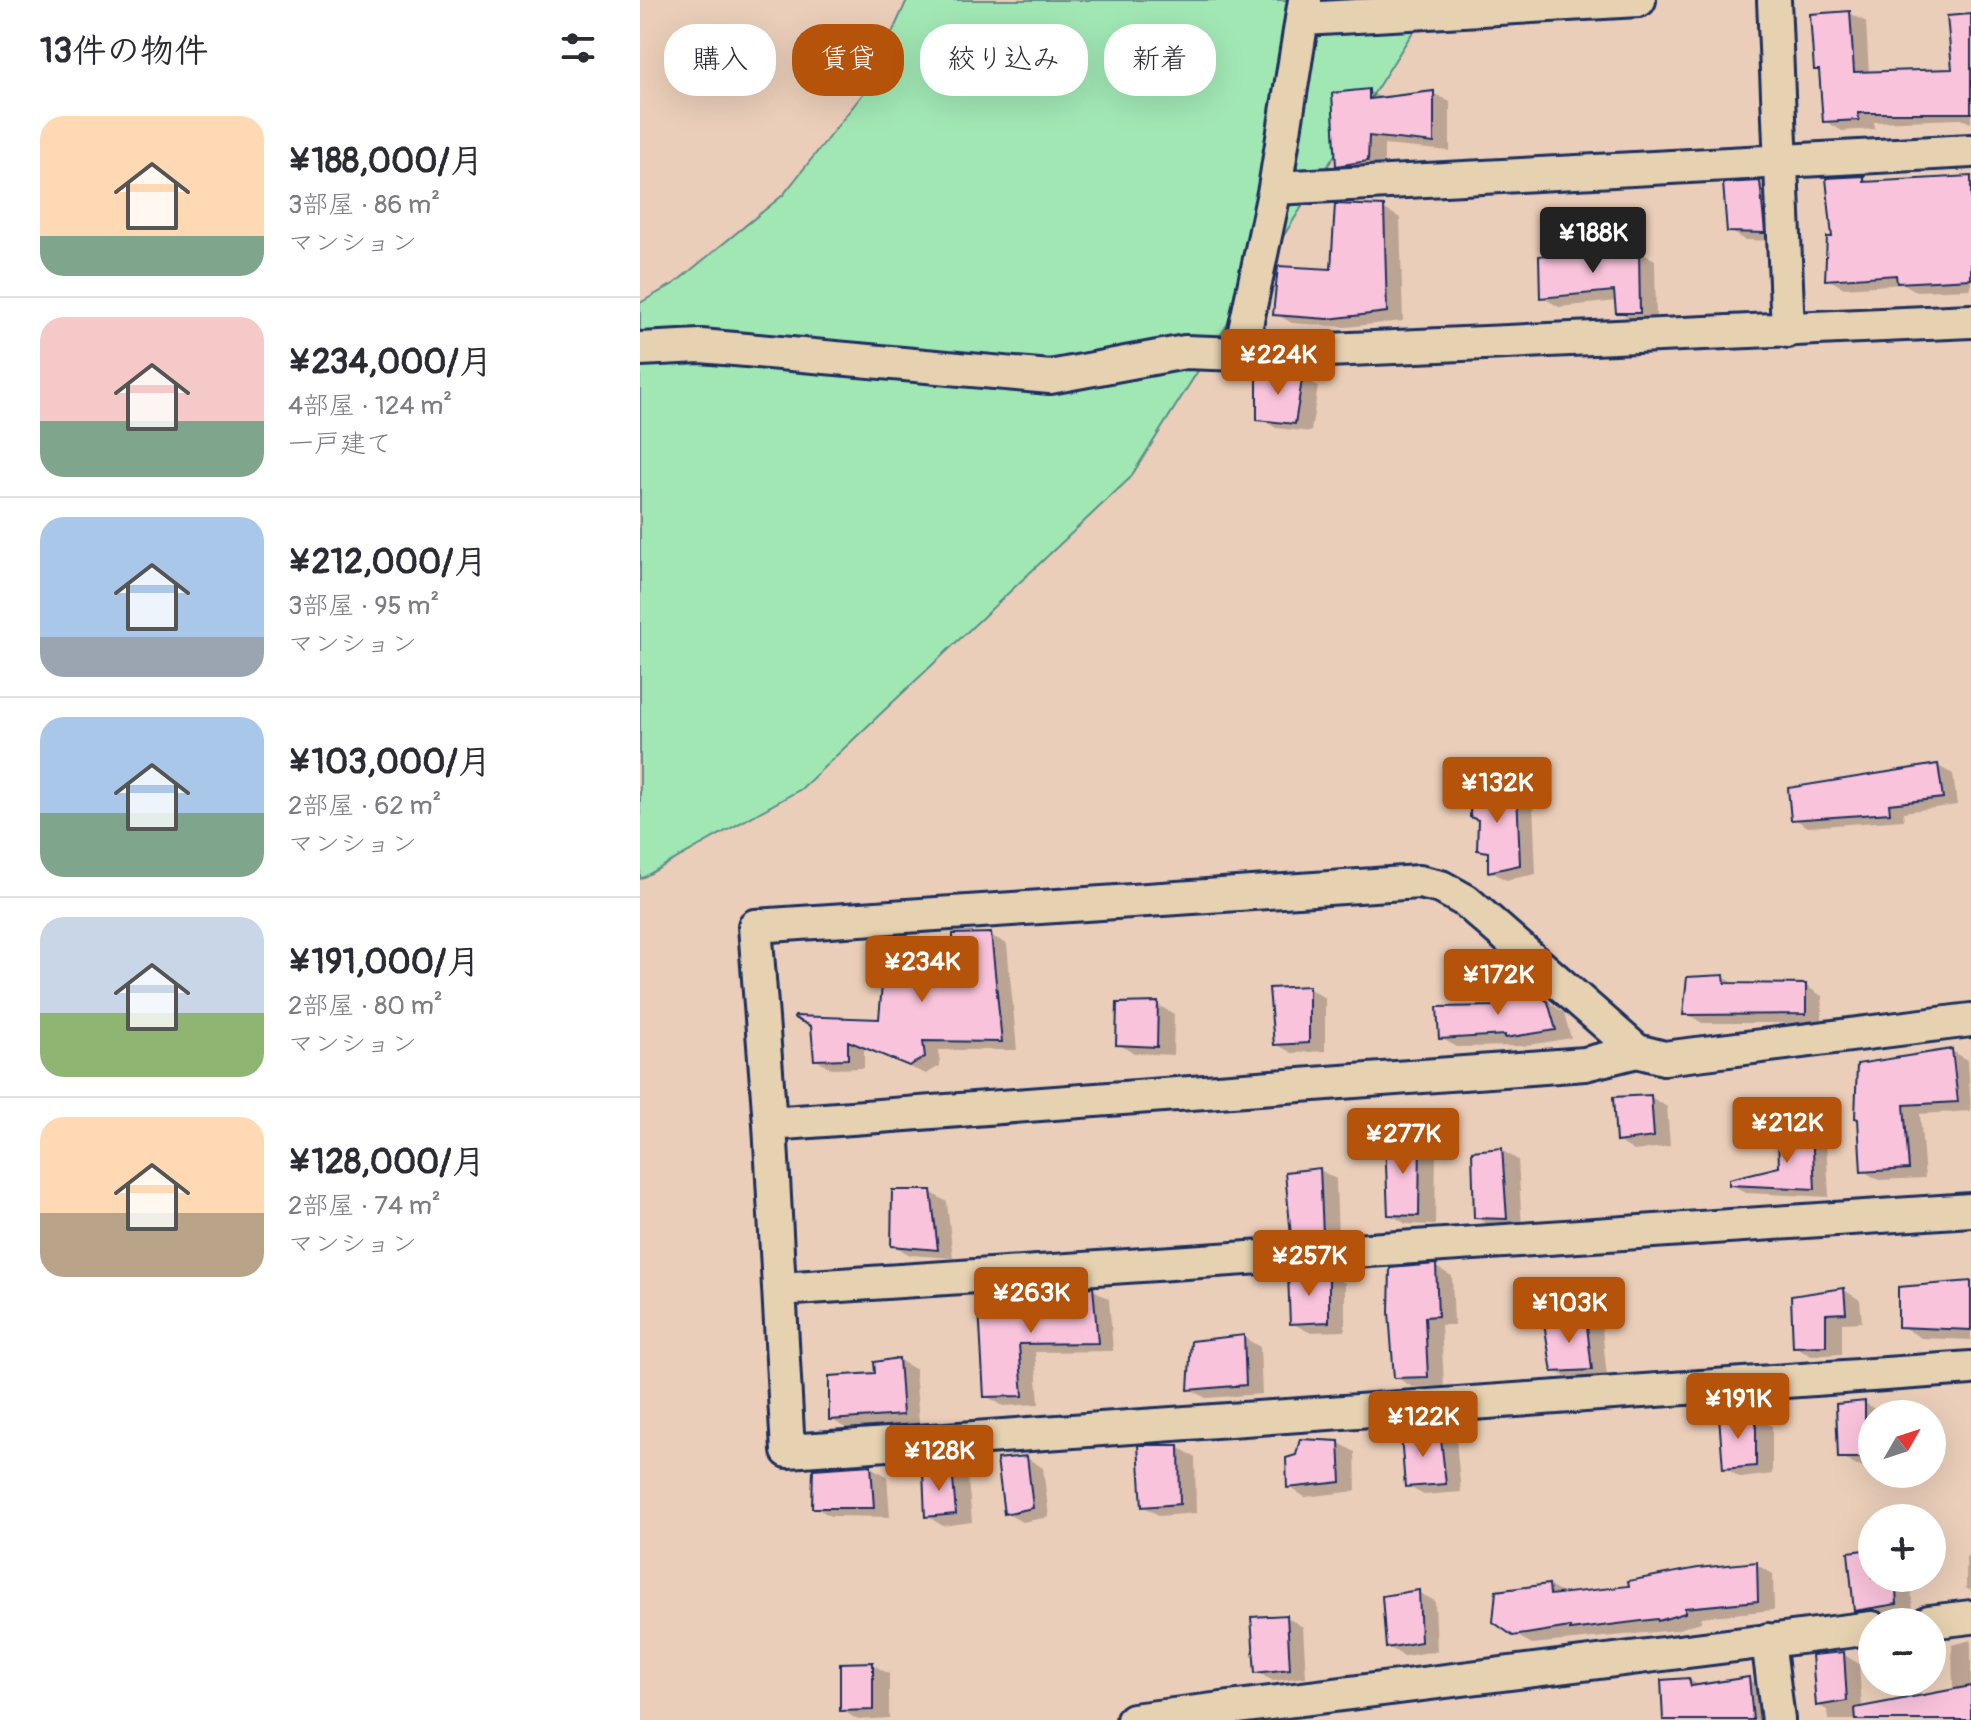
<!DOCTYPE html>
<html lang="ja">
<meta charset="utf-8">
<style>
body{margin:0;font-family:Pangolin,"Klee One",sans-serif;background:#f2f2f3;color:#2b2b33;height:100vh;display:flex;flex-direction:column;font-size:30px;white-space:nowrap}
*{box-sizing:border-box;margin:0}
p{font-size:26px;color:#7c7c81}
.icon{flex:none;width:44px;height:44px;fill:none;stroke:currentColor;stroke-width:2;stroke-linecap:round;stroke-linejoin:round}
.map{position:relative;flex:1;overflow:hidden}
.drawer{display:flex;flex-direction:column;background:#fff;width:640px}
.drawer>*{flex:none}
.banner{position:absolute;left:24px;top:24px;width:760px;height:72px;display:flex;gap:16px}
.needle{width:52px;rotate:51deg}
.controls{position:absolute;left:1218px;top:1400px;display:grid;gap:16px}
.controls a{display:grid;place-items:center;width:88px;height:88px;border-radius:50%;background:#fff;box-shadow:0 8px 32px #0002;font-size:40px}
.price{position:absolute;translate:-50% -68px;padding:0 18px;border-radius:8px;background:#b45309;color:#fff;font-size:26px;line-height:52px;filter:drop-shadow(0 2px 4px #0008)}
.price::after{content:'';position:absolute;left:50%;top:48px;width:24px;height:18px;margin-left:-12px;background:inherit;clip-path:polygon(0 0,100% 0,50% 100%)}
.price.active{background:#222;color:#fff}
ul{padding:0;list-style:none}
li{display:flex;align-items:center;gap:24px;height:200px;padding:0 40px}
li+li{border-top:2px solid #e1e1e2}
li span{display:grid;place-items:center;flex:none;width:224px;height:160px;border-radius:24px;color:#555}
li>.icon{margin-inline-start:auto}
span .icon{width:96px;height:96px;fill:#fffc;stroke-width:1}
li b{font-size:34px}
h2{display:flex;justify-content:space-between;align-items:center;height:96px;padding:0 40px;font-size:34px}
.pill{padding:0 28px;border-radius:32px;background:#fff;box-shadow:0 8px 32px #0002;font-size:28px;line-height:72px}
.pill.active{background:#b45309;color:#fff}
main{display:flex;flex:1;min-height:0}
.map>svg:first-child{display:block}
</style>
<main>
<section class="drawer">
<h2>13件の物件<svg class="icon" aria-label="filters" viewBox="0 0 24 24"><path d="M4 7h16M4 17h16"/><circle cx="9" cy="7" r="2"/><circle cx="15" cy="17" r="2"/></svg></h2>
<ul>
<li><span style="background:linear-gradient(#ffd9b3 75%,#7fa58c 0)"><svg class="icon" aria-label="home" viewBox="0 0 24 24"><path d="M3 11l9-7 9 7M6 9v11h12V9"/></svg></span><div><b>¥188,000/月</b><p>3部屋 · 86 m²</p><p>マンション</p></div></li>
<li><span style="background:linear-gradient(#f6c9c9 65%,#7fa58c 0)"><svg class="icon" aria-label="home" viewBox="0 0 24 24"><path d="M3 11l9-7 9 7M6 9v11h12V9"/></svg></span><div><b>¥234,000/月</b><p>4部屋 · 124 m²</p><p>一戸建て</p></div></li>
<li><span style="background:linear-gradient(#a9c7e8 75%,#9aa5b1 0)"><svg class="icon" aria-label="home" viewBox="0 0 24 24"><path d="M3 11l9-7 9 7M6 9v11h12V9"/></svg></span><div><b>¥212,000/月</b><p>3部屋 · 95 m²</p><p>マンション</p></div></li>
<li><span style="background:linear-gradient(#a9c7e8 60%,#7fa58c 0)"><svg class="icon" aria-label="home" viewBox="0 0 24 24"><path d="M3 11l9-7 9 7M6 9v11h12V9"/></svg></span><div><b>¥103,000/月</b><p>2部屋 · 62 m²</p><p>マンション</p></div></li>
<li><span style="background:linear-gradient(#c9d6e8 60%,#8fb573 0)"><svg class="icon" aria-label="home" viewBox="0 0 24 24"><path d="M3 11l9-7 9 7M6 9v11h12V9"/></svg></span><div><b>¥191,000/月</b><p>2部屋 · 80 m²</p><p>マンション</p></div></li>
<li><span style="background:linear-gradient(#ffd9b3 60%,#b9a48a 0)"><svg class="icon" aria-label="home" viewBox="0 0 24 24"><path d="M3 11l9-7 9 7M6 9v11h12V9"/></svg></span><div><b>¥128,000/月</b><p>2部屋 · 74 m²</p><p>マンション</p></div></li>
</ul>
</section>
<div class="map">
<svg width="1331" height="1720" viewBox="0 0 1331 1720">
<rect width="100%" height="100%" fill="#eaceb9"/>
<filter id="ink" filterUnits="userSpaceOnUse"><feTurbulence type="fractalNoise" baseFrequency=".0125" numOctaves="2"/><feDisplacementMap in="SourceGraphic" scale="16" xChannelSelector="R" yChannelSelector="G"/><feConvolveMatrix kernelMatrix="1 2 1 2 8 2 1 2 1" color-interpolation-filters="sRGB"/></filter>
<g filter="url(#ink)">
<path fill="#a1e7b4" stroke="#5e8b89" stroke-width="2" d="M267 0H793L490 478 161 789 0 879V303L35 283 143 195 226 90Z"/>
<path fill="#0003" d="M1210 13 1226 22 1229 73 1314 71 1331 16V123L1321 119 1234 122 1235 129 1202 131 1185 121 1181 72 1176 69Z
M729 91 743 99 793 93 810 102V151L744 145V170L715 174 698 165Z
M1316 177 1331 178V289L1276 291 1264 284 1204 288 1188 279 1194 239 1223 178 1232 183Z
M1119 183 1136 193 1141 241 1105 240 1089 230Z
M743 208 760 218 763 321 706 327 652 323 636 314 693 271Z
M998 251 1015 260 1016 322 994 321 978 311 977 301 919 307 902 297Z
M662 376 678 386 671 432 636 428 619 418Z
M1298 766 1313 774 1317 805 1263 812 1264 820 1168 827 1153 818Z
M876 793 893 803 896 874 866 880 850 871V855L839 849Z
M350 935 367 944 377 1050H299L300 1066 286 1074 224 1048V1068L192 1069 175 1059 241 1021 315 949Z
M1084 977 1097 985 1166 986 1182 996V1023H1062L1046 1013Z
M668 988 685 998V1051L652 1053 636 1044Z
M891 990 924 1013 931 1038 883 1046 817 1047 801 1038Z
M518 1005 534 1014 533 1055 494 1053 478 1044Z
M1312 1051 1328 1060 1331 1111 1280 1114 1285 1178 1239 1180 1223 1171 1220 1119Z
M1011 1097 1027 1107 1030 1146 994 1151 978 1141Z
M1171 1133 1186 1141 1189 1197 1106 1193 1091 1184 1141 1168Z
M780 1138 796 1148 795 1225 766 1224 750 1214Z
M861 1150 878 1160 882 1228 852 1227 836 1217Z
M680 1170 696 1179 698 1242 669 1244 653 1235Z
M290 1192 307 1202 313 1258 270 1255 253 1245Z
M796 1267 812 1276 814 1325H801L804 1386 772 1387 756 1377Z
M688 1274 705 1283V1331L669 1332 652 1323Z
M1331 1283V1340L1281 1338 1260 1325Z
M452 1289 469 1299 473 1351 395 1352 399 1404 363 1406 346 1396 341 1309 418 1303Z
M1204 1290 1220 1300 1222 1322 1202 1323V1354L1171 1356 1155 1346Z
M946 1319 962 1328 967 1378 931 1380 914 1370Z
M603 1337 620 1347 622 1394 566 1398 550 1389Z
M259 1360 275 1369 279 1423 207 1429 191 1419 237 1375Z
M1225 1403 1241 1413 1232 1414V1467L1217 1466 1200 1457Z
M1116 1417 1132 1426V1474L1101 1478 1085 1468Z
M800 1432 816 1441 821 1492 784 1495 767 1486Z
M699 1443 715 1452 716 1491 665 1497 649 1487Z
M538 1447 555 1457 556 1513 520 1516 503 1506Z
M387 1458 403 1468 409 1517 382 1522 366 1513Z
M230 1467 247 1476 250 1517 191 1516 174 1507Z
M312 1470 328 1480 332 1522 303 1526 287 1516Z
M1232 1551V1578H1270L1273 1612 1232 1616 1215 1607Z
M1331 1556V1591L1326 1588V1557Z
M1117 1565 1133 1574 1134 1610 1061 1617V1622L1036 1630 892 1644 874 1634 909 1586 926 1595Z
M778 1592 795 1601 797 1651 764 1656 748 1647Z
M646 1617 663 1627 666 1677 633 1681 617 1672Z
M1331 1640V1720H1188L1187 1710 1178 1705 1203 1654 1219 1664 1222 1709 1313 1692 1312 1645Z
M232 1664 249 1674V1718L218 1720 202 1710Z
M1049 1680 1061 1686 1109 1680 1125 1689 1128 1720H1020L1025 1719Z"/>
<path fill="#f9c3dc" stroke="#1b2f5e" stroke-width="2" d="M1210 11 1214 72 1312 69 1307 16 1331 14V113H1218L1219 120 1183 122 1179 70H1174L1170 14Z
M729 89V99L794 91V143L729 136 728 161 696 166 692 93Z
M1224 176V182L1331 176V279L1257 283 1256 275 1185 280 1187 237H1192L1186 178Z
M1120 181 1125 233 1087 232 1083 183Z
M695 204 744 206 747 312 688 319 633 315 638 266 691 269Z
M941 249H999L1000 313H976L974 291 900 298 899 256Z
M617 372 663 374 655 424 617 420Z
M1298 764 1303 798 1249 804 1250 813 1151 820 1148 788Z
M831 785 877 791 880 865 848 872V852L837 850 838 820 830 817Z
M351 933 362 1042 283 1041 285 1057 269 1066 208 1041V1059L174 1060 171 1026 154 1018 155 1016 239 1019 245 950 313 947V934Z
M1084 975 1085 983 1166 984V1014L1043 1015 1047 977Z
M669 986V1043L634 1045 629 988Z
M891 988 908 1002 916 1030 865 1038V1035L799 1039 797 1007 859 1006 856 991Z
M518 1002 517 1047 476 1045 477 1003Z
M1312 1049 1318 1102 1264 1105 1269 1169 1221 1172 1218 1119 1215 1118 1217 1064Z
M1011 1095 1014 1137 976 1142 973 1097Z
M1172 1131 1175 1189 1089 1185V1179L1139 1167 1138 1132Z
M780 1136 779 1216 748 1215 745 1140Z
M862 1148 867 1219 834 1218 832 1151Z
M680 1168 683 1234 651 1236 645 1172Z
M252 1190H291L298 1250 251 1246Z
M796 1264 798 1316 785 1317 788 1377 754 1378 749 1312 750 1268Z
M689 1272V1322L650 1324 648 1274Z
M1331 1281V1330L1258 1327V1287Z
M453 1287 458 1343 379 1344 383 1396 344 1397 339 1307 416 1301V1290Z
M1204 1288 1206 1313 1186 1314V1346L1153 1347 1151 1296Z
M946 1317 952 1370 912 1372 904 1323Z
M604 1335 606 1385 548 1390 551 1341Z
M259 1358 263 1415 189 1420V1376L235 1373 234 1362Z
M1225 1401V1458H1198L1196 1404Z
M1116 1415V1466L1083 1469 1079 1416Z
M800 1430 806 1484 765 1487 761 1435Z
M660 1439 699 1441 701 1482 647 1488 646 1458 656 1455Z
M498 1445H539L540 1504 502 1507Z
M387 1456 393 1508 364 1514 357 1459Z
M231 1465 234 1508H172L173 1469Z
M312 1468 316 1514 285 1517 283 1471Z
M1232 1549V1578H1255L1257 1604 1214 1611 1208 1552Z
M1117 1562 1118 1601 1045 1608V1613L1018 1621 1017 1619 930 1630V1627L873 1636 853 1622 856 1591 909 1584 910 1595 989 1586 988 1581 1058 1568Z
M779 1590 781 1642 746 1648 742 1596Z
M647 1615 650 1669 615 1673 611 1617Z
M1204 1652 1207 1701 1176 1706 1172 1655Z
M233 1662V1710L200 1711V1663Z
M1109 1677 1113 1720H1023L1021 1680 1049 1678 1051 1686Z
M1331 1686V1720H1216L1215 1708Z"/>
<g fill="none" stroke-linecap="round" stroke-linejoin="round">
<g stroke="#1b2f5e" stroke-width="38">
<path id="minor" d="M1134 0 1148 331
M663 19 999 0
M635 188 1331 151
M0 349 61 346 410 377 545 352 600 354 1331 321
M600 354 635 188 665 0
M1331 1020 1024 1058 997 1051 826 901 801 887 779 882 115 926 130 1124 148 1451 1331 1368
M130 1124 945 1064 997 1051
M140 1289 1331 1210
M1289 1622 1331 1617
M1128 1640 1138 1720
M493 1720 1232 1628"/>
</g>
<use href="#minor" stroke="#e6d1b0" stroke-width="32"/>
</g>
</g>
</svg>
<div class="controls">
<a><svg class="needle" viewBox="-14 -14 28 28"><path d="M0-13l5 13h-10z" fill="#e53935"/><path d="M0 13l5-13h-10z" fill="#7c7c81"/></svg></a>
<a>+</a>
<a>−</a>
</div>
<b class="price active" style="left:953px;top:275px">¥188K</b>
<b class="price" style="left:638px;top:397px">¥224K</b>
<b class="price" style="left:857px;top:825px">¥132K</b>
<b class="price" style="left:282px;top:1004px">¥234K</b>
<b class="price" style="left:858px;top:1017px">¥172K</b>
<b class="price" style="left:1147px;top:1165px">¥212K</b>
<b class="price" style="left:763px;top:1176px">¥277K</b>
<b class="price" style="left:669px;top:1298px">¥257K</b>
<b class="price" style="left:391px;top:1335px">¥263K</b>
<b class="price" style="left:929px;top:1345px">¥103K</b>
<b class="price" style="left:1098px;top:1441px">¥191K</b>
<b class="price" style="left:783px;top:1459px">¥122K</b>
<b class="price" style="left:299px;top:1493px">¥128K</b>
<div class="banner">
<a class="pill">購入</a>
<a class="pill active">賃貸</a>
<a class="pill">絞り込み</a>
<a class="pill">新着</a>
</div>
</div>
</main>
